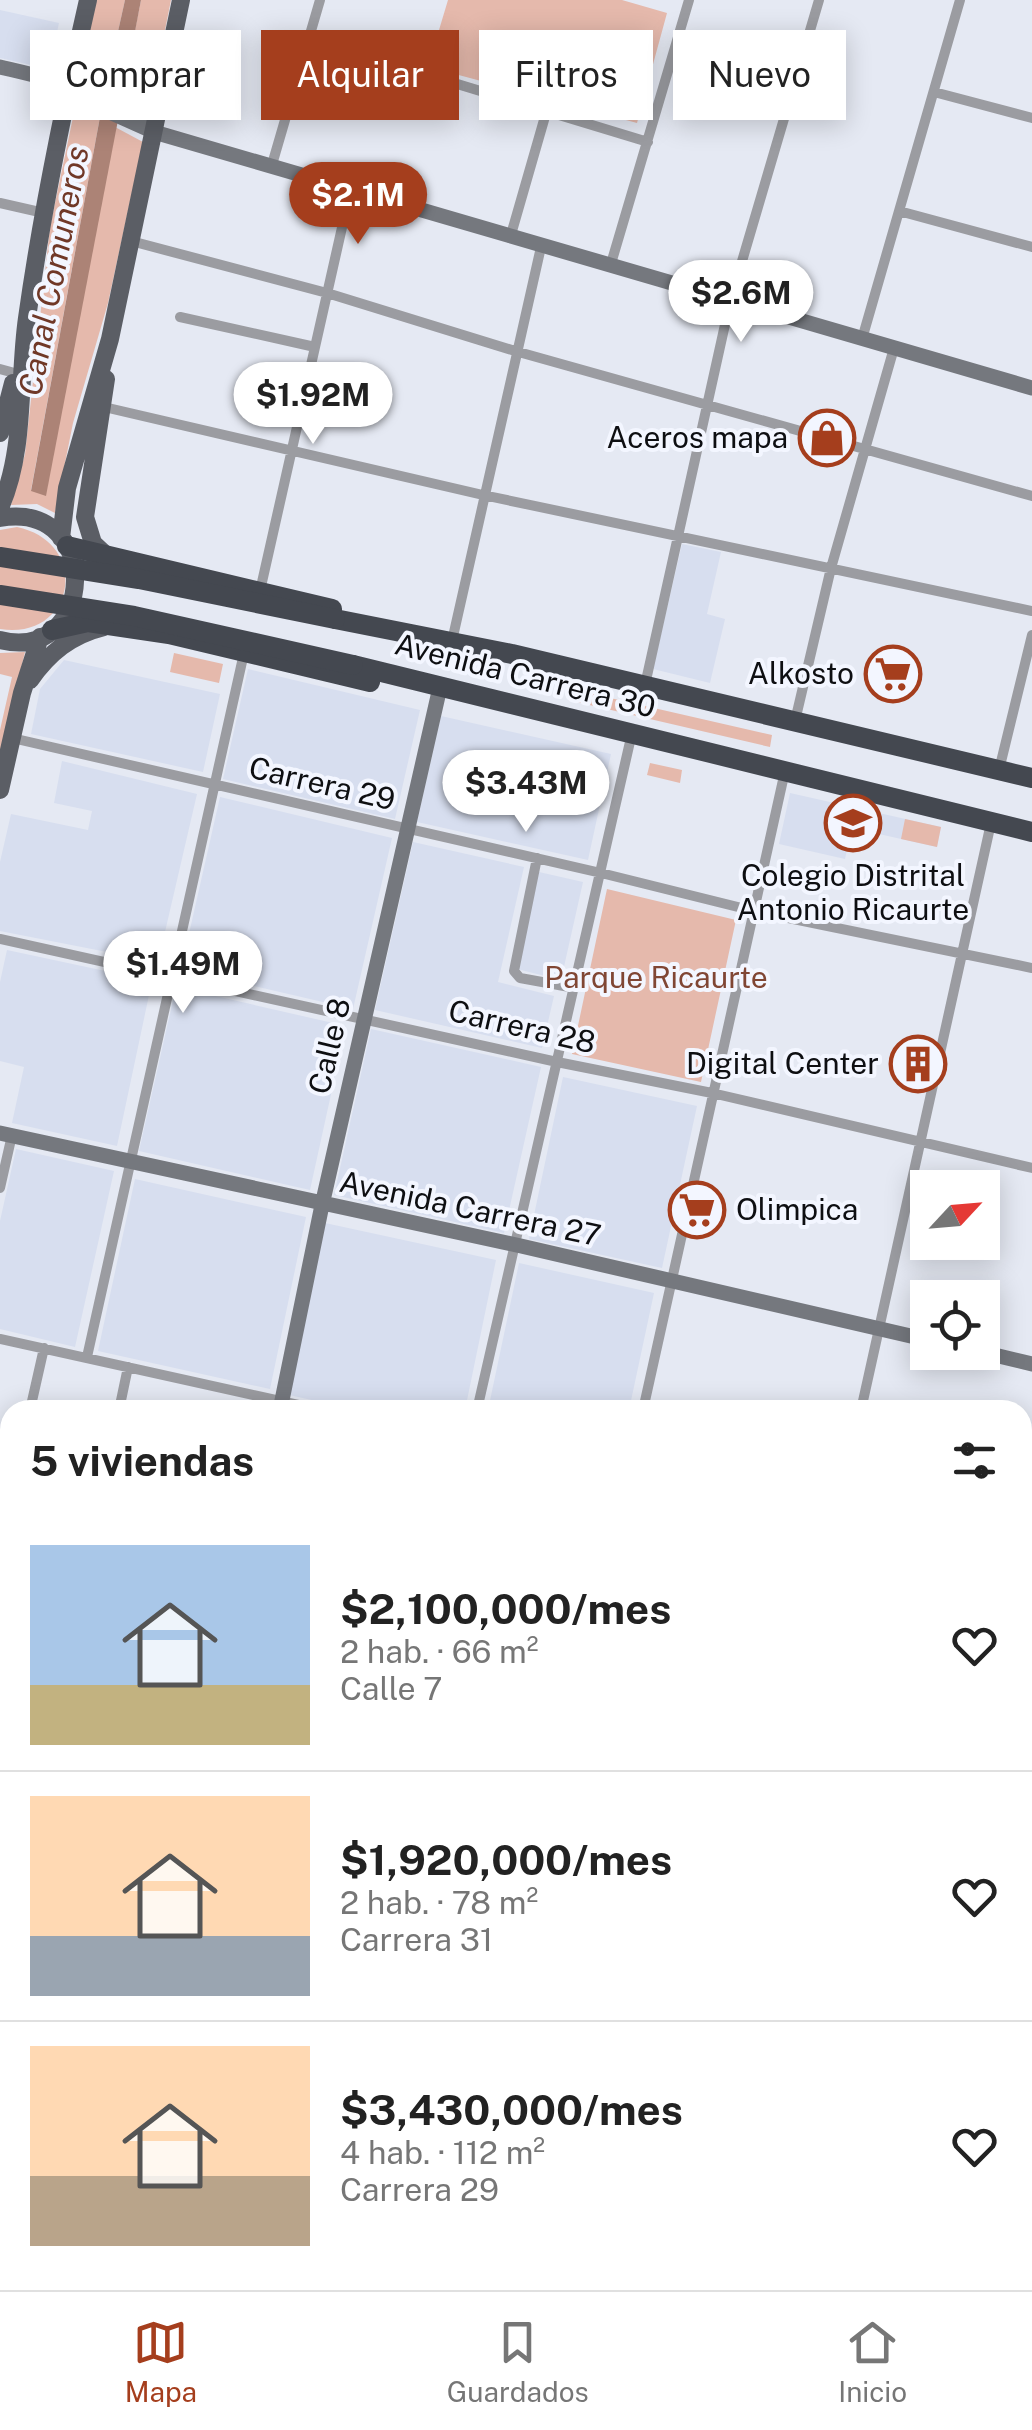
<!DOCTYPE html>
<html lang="es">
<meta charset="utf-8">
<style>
body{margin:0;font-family:"Public Sans",sans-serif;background:#f6f6f6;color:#222;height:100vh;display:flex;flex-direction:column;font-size:38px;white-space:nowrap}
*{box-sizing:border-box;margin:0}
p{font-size:32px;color:#767676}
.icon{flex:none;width:55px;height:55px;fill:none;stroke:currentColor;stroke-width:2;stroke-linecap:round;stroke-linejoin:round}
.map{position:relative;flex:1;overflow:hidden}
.details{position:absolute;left:0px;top:1400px;width:1032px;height:890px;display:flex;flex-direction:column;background:#fff;border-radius:30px 30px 0 0;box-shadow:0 5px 25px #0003}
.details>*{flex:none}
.banner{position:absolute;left:30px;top:30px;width:972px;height:90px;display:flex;gap:20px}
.needle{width:65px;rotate:64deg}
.buttons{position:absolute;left:910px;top:1170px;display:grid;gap:20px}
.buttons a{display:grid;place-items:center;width:90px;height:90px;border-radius:0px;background:#fff;box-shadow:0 5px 25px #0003;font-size:50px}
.price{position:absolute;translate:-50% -85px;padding:0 22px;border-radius:35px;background:#fff;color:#222;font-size:32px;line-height:65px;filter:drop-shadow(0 2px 5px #0008)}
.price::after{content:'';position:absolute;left:50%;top:60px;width:30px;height:22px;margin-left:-15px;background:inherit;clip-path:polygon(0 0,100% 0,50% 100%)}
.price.active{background:#a53e1d;color:#fff}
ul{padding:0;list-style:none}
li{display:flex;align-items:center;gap:30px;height:250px;padding:0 30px}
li+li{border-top:2px solid #e0e0e0}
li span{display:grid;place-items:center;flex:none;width:280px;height:200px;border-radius:0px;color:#555}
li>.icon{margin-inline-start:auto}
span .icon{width:120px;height:120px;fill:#fffc;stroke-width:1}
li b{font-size:42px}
h2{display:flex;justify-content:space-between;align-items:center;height:120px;padding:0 30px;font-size:42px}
.chip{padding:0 35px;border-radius:0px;background:#fff;box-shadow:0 5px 25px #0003;font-size:35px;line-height:90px}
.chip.active{background:#a53e1d;color:#fff}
.tab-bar{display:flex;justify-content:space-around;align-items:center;height:140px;border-top:2px solid #e0e0e0;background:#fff;font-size:28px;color:#767676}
.tab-bar a{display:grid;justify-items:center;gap:5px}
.tab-bar .active{color:#a53e1d}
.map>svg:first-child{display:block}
</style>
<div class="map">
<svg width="1032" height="2290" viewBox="0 0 1032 2290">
<rect width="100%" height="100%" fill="#e5e9f3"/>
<path fill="#d7deef" d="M0 10 59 23 49 69 0 58Z
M682 544 721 552 707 614 725 619 710 683 653 669Z
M64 660 220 694 203 772 31 734 40 689Z
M248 669 420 710 395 819 223 779Z
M441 716 611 754 588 860 417 822Z
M62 761 197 794 158 962 0 931V862L11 814 88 830 92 811 54 803Z
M790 793 941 827 937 847 852 828 845 859 779 844Z
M220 797 392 838 353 1009 181 969Z
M413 842 524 867 498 982 554 996 542 1048 375 1010Z
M539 872 583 882 561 980 517 969Z
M7 950 152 981 117 1146 12 1123 24 1067 0 1061V982Z
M176 987 346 1026 310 1190 139 1151Z
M371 1029 541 1067 504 1233 334 1195Z
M563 1077 697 1106 662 1268 529 1239Z
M16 1149 114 1171 75 1347 0 1329V1221Z
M135 1179 306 1217 270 1389 98 1351Z
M325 1223 496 1260 465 1410H357L289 1395Z
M519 1263 654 1293 629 1410H488Z"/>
<path fill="#e5b9ac" d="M95 0H125L105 90 79 78Z
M141 0H171L149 110 121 99Z
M448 0H622L667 13 637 123 440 70 442 64 430 60Z
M76 103 100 117 31 490 45 495 115 127 143 142 108 303 73 423 55 513 37 504 11 505 25 454 50 227Z
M17 527C92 543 75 641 0 629V530Z
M25 652 1 752 0 758V730L12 677 0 674V653Z
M174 653 223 664 219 683 170 672Z
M571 689 772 735 770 747 568 700Z
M650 763 682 770 680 783 647 775Z
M905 819 941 827 937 847 901 839Z
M607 889 736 920 701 1082 572 1054Z
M0 2094 10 2095V2197L0 2195Z"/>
<path fill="#ac8376" d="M125 0H141L46 496 31 491 105 90Z"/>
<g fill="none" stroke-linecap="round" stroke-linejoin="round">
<path stroke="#9b9ca1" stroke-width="10" d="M309 39 648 142
M934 92 1032 118
M271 168 320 0
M0 203 44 213
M899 211 1032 247
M510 238 546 113
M131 241 327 293 515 351 1032 496
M610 267 689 0
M180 317 315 347
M862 339 960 0
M0 369 22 375
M104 407 483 495 1032 611
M260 591 350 192
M452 641 541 247
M645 685 730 302 819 0
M795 721 831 568 894 348
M12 738 601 873 754 911 1032 968
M999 770 1032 635
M537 858 514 971 520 978 575 988
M0 939 557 1062 712 1093 1032 1168
M0 1188 12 1135
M0 1339 321 1410
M87 1357 244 653
M30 1410 44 1348
M119 1410 128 1367
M477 1410 632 733
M643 1410 785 771
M861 1410 991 823
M0 1478 10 1479
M1022 1544 1032 1539
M1022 1628 1032 1630
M0 1643 10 1644
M0 1700H10
M0 1786 10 1728
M0 1818 10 1819
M1022 1856 1032 1858
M0 1935 10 1937
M1022 1962 1032 1964
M0 2006 10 2007
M1022 2082 1032 2030
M0 2085 10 2086
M1022 2154 1032 2155
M0 2241 5 2204
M55 2280 62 2290
M472 2280 532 2290
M734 2280 807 2290
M1005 2280 1032 2285
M259 2290 260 2280
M381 2290 382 2280
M554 2290 555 2280
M707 2290 708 2280
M721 2290 723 2280
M877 2290 878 2280"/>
<path stroke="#75787e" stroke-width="15" d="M0 67C51 79 101 89 143 123
M69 83 96 106 154 132 1032 388
M0 1133 521 1246 928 1340
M982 1352 1032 1364
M280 1410 322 1205 438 696
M0 1581 10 1582
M0 1596 10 1597
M1022 1728 1032 1730
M1022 1745 1032 1747
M151 2290 152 2280"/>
<path stroke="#5b5e65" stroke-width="18" d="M106 379 85 517 93 543 107 556
M0 433 13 383
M0 508C26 449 18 381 27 318 42 211 64 105 88 0
M0 518C104 500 96 664 0 640
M61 538 67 488 110 339 181 0
M30 680C49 653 71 635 104 627
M0 790 22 693 40 637"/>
<path stroke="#444850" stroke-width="20" d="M67 546 332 609
M335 619 512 654 1032 778
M52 630 88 622 169 634 370 682
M353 665 1032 832"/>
<path stroke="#444850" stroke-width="20" d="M0 557 139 579 335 619
M0 595 134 616 353 665"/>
</g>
<defs>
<g id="shop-ring" transform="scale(2.875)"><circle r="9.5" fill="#f3f6ff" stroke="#a53e1d" stroke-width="1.5"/><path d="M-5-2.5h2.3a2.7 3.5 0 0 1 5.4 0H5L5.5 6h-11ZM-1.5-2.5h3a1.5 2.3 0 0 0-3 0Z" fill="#a53e1d"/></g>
<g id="supermarket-ring" transform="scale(2.875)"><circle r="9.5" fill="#f3f6ff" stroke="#a53e1d" stroke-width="1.5"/><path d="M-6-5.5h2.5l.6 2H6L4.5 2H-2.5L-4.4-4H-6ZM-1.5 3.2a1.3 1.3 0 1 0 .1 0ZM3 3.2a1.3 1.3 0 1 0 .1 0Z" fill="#a53e1d"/></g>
<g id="school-ring" transform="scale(2.875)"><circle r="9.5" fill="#f3f6ff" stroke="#a53e1d" stroke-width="1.5"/><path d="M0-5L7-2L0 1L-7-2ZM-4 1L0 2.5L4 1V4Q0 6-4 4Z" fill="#a53e1d"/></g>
<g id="building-ring" transform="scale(2.875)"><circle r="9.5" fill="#f3f6ff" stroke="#a53e1d" stroke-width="1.5"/><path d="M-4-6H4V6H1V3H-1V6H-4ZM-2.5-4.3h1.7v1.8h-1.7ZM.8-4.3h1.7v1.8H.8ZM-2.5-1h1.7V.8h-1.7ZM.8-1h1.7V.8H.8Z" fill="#a53e1d"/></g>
</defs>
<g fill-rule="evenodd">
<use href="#shop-ring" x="827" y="438"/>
<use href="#supermarket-ring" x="893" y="674"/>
<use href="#school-ring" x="853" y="823"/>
<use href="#building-ring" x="918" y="1064"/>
<use href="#supermarket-ring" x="697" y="1210"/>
</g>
<g text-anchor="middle" stroke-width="8" stroke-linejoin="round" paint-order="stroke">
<g font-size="30" fill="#0e0f12" stroke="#f3f6ff" text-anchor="end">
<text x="788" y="448">Aceros mapa</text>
<text x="854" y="684">Alkosto</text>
<text x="853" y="886" text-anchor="middle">Colegio Distrital<tspan x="853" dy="34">Antonio Ricaurte</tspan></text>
<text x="879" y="1074">Digital Center</text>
<text x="736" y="1220" text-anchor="start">Olimpica</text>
</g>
<g font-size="30" fill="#0e0f12" stroke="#f3f6ff">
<text transform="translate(525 676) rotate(14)" y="10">Avenida Carrera 30</text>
<text transform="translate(322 784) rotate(13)" y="10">Carrera 29</text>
<text transform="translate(522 1027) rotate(13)" y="10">Carrera 28</text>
<text transform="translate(330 1046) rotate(-77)" y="10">Calle 8</text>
<text transform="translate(470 1209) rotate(12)" y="10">Avenida Carrera 27</text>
</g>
<g font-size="30" fill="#804634" stroke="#f3f6ff">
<text x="656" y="988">Parque Ricaurte</text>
</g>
<g font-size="32" font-style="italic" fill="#703827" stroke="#f3f6ff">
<text transform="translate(54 271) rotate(-79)" y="11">Canal Comuneros</text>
</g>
</g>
</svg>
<div class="buttons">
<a><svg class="needle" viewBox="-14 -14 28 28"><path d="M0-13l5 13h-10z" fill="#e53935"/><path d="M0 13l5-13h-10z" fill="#767676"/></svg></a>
<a><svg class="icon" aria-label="locate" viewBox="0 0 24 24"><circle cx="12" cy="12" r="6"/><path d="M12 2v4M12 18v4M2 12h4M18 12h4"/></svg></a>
</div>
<b class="price active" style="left:358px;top:247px">$2.1M</b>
<b class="price" style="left:741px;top:345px">$2.6M</b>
<b class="price" style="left:313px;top:447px">$1.92M</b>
<b class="price" style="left:526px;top:835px">$3.43M</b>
<b class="price" style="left:183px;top:1016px">$1.49M</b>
<div class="banner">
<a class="chip">Comprar</a>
<a class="chip active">Alquilar</a>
<a class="chip">Filtros</a>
<a class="chip">Nuevo</a>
</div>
<section class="details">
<h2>5 viviendas<svg class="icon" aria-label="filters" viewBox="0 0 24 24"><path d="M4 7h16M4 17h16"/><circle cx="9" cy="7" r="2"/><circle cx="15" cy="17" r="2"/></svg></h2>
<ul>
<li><span style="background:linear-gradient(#a9c7e8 70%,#c2b280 0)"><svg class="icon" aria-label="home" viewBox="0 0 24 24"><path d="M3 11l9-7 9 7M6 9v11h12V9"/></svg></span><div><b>$2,100,000/mes</b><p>2 hab. · 66 m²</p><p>Calle 7</p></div><svg class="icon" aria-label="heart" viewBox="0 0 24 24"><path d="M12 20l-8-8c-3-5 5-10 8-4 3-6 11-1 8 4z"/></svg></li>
<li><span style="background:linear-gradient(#ffd9b3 70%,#9aa5b1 0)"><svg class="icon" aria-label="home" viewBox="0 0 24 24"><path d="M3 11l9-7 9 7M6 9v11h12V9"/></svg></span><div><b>$1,920,000/mes</b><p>2 hab. · 78 m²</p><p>Carrera 31</p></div><svg class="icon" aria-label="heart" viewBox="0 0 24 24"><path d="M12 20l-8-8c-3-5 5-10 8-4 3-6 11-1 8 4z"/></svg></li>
<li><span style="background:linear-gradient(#ffd9b3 65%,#b9a48a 0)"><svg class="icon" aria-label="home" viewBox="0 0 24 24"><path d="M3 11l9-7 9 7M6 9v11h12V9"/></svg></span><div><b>$3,430,000/mes</b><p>4 hab. · 112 m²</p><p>Carrera 29</p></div><svg class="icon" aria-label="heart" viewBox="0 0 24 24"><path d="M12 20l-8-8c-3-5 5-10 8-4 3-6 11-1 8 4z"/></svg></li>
</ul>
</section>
</div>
<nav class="tab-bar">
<a class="active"><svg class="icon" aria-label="map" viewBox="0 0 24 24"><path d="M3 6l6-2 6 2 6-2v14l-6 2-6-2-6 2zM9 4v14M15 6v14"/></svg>Mapa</a>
<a><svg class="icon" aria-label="saved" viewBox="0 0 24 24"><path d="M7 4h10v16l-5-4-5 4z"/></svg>Guardados</a>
<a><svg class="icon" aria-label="home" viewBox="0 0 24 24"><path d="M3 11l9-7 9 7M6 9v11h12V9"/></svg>Inicio</a>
</nav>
